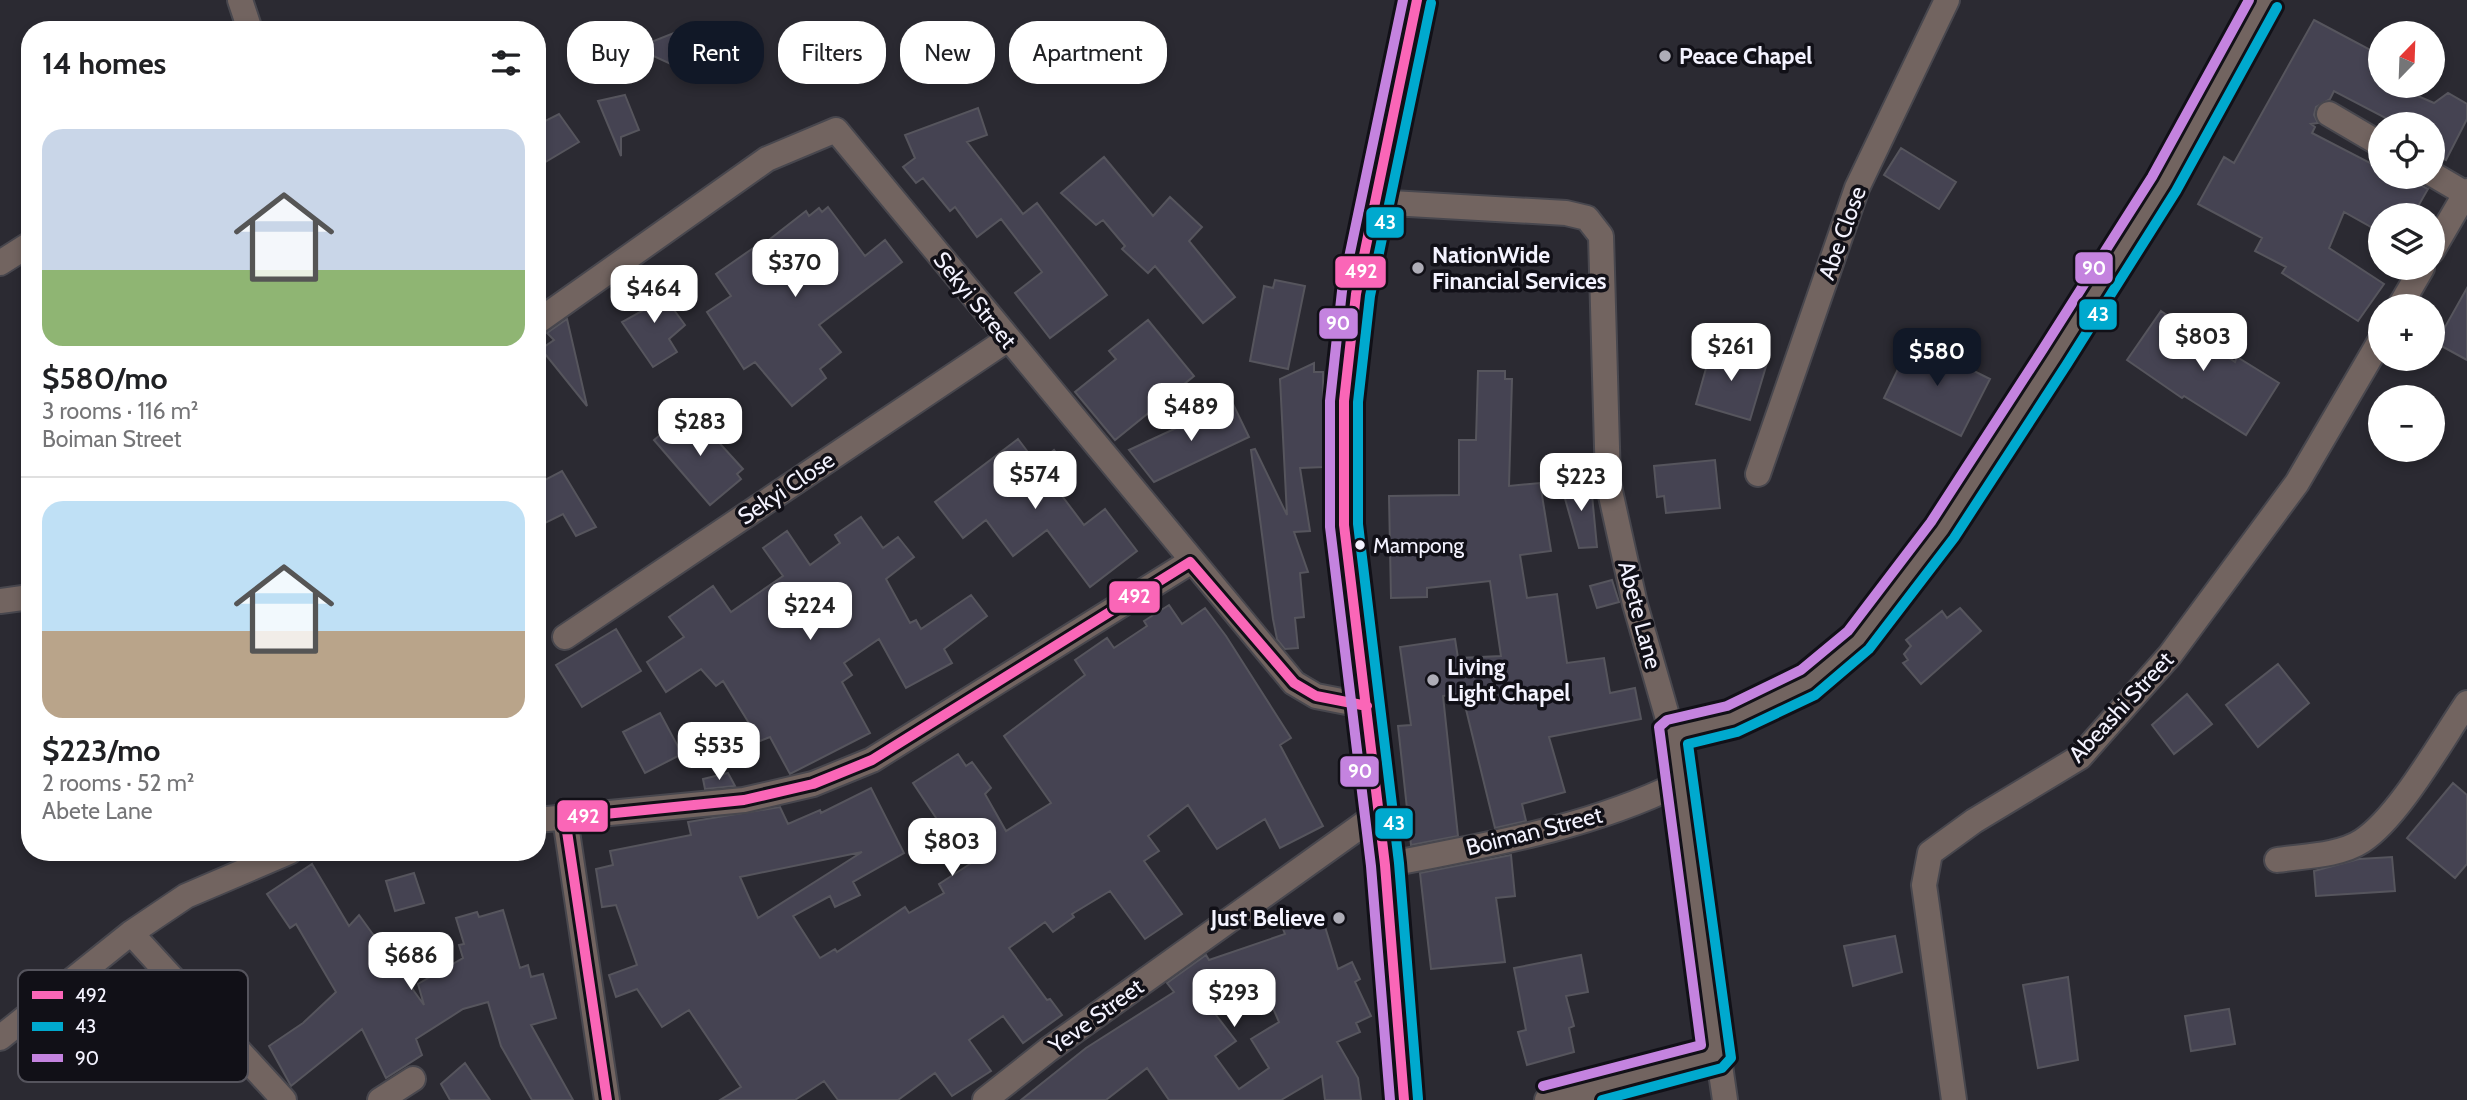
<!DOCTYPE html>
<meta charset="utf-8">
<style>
body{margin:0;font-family:Cabin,sans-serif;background:#f2f2f2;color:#202124;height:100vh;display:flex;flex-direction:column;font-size:26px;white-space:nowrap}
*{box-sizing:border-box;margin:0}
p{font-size:23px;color:#757577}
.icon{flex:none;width:38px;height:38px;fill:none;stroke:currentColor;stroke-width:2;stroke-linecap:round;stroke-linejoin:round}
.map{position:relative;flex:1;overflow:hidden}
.side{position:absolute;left:21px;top:21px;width:525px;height:840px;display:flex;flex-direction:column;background:#fff;border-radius:28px;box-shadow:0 4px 10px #0003}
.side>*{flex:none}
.hud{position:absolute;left:567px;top:21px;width:665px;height:63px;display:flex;gap:14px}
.needle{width:46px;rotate:23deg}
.tools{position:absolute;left:2368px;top:21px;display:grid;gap:14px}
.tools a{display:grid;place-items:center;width:77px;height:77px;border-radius:50%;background:#fff;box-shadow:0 4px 10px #0003;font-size:35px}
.price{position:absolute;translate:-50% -60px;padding:0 16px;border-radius:14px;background:#fff;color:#222;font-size:23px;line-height:46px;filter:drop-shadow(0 2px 4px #0008)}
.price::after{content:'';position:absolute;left:50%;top:42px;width:21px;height:16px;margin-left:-10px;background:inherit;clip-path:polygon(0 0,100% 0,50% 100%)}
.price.on{background:#111827;color:#fff}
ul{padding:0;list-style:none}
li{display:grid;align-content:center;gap:14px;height:371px;padding:0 21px}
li+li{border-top:2px solid #e0e0e0}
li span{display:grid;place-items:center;height:217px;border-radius:21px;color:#555}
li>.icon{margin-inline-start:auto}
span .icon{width:126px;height:126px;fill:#fffc;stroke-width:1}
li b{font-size:30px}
h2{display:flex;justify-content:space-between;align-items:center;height:84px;padding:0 21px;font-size:30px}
.tag{padding:0 24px;border-radius:28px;background:#fff;box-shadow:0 4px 10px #0003;font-size:24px;line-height:63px}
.tag.on{background:#111827;color:#fff}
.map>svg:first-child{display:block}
</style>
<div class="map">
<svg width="2467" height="1100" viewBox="0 0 2467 1100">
<rect width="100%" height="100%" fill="#2b2a32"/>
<path fill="#454352" stroke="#56555d" stroke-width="2" fill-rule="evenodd" d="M2314 20 2380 55V86H2395L2434 103 2448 93 2467 104V119L2446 160 2432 152V124H2397L2334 91 2330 99 2316 107 2314 115 2318 123 2311 124 2315 127 2312 133 2380 168V177H2405L2428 189 2413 215H2380V232L2344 212 2329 248 2384 284 2358 321 2282 273 2286 267 2255 251 2262 238 2198 204 2224 157 2234 163Z
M684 29 700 54 708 81 636 48Z
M625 95 639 130 621 137V156L598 101Z
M978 108 987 135 967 142 1023 214 1037 203 1107 295 1050 338 1015 293 1042 272 1001 219 977 237 955 207 950 211 923 178 916 183 903 167 915 158 905 135Z
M559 114 579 142 537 167V125Z
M1901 148 1956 182 1939 209 1884 175Z
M1104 157 1153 216 1170 197 1202 227 1189 241 1235 297 1203 323 1155 266 1148 273 1122 249 1125 246 1103 220 1096 225 1061 193Z
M828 207 865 256 885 240 902 262 819 325 841 352 820 369 826 378 792 406 755 362 744 369 707 312 731 296 716 274 759 244 761 246 806 211 809 216 819 208 822 212Z
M654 279 665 305 674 310 685 325 669 339 677 352 653 367 622 322 642 311 635 292Z
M1275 280 1305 286 1288 369 1250 361 1264 286 1273 288Z
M2467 288V360L2436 343Z
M2161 311 2235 362 2237 357 2279 383 2246 435 2184 396 2182 398 2127 360Z
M567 319 577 362 587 406 541 349 554 340 547 333Z
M1148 320 1194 376 1115 440 1075 392 1116 359 1109 351Z
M1912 340 1990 379 1961 436 1884 398Z
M1712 347 1767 363 1750 420 1696 404Z
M1314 363V372H1323L1324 467 1300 468 1310 531 1294 532 1308 572 1300 573 1304 617 1295 618 1298 648 1285 649 1277 639 1273 619 1251 450 1255 449 1287 515 1280 379Z
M1478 371H1505V379H1512L1509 486 1540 483 1551 551 1520 555 1527 598 1557 594 1567 663 1604 658 1610 693 1635 688 1641 719 1549 737 1565 792 1522 804 1526 821 1495 828 1462 693 1443 696 1458 836 1411 845 1398 726 1411 725 1400 647 1455 639 1458 658 1501 656 1490 581 1427 588V597L1391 598 1389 496 1459 495V440H1476Z
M1232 402 1249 437 1154 482 1129 450Z
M686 413 700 429 704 426 743 469 737 474 741 479 710 505 654 440Z
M1018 439 1037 464 1054 450 1073 475 1056 488 1084 525 1105 509 1137 551 1090 587 1047 530 1013 556 986 520 963 538 935 502Z
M1715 460 1720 508 1666 513 1664 496 1657 497 1654 466Z
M562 471 596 527 576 536 563 514 537 527V484Z
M1582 479 1584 496 1592 495 1597 547 1579 548 1560 481Z
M861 517 883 548 898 537 914 557 886 579 910 623 916 620 921 629 971 595 987 616 944 649 952 663 906 688 879 639 844 663 852 675 842 682 870 733 790 774 770 737 760 741 723 681 716 686 701 669 666 692 647 662 684 637 669 617 713 586 731 612 783 576 763 548 787 531 810 565 840 543 835 535Z
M1612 580 1619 602 1597 608 1590 586Z
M1169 605 1182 624 1205 608 1226 636 1291 738 1280 745 1323 826 1280 848 1265 819 1217 849 1188 805 1148 836 1159 851 1144 861 1182 914 1145 939 1110 891 1072 914 1074 917 1053 932 1045 922 1009 948 1047 1000 1050 999 1062 1015 1023 1043 1003 1016 969 1040 991 1071 952 1096 935 1073 898 1100H838L824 1081 795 1100H720L741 1087 689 1010 662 1027 637 989 616 997 609 975 637 965 616 905 602 907 596 869 613 865 610 851 691 835 688 822 780 807 788 824 820 810 821 813 871 788 904 853 853 882 860 895 835 907 830 896 793 916 820 958 835 949 837 952 905 907 909 913 944 893 939 884 976 860 965 843 956 848 913 783 958 754 966 766 972 762 991 788 985 794 1006 831 1051 803 1004 736 1085 675 1075 660 1107 638 1114 648 1147 626 1144 621ZM862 852 758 918 740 877Z
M1960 608 1981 631 1921 684 1903 663 1908 660 1904 654 1911 646 1906 640 1942 611 1947 618Z
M616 629 641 671 582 707 556 665Z
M2278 664 2309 703 2258 747 2226 705Z
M2187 694 2212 724 2174 754 2152 725Z
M660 713 682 754 645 773 623 732Z
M728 773 735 786 705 789 703 779Z
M2453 783 2467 795V864L2455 878 2407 838Z
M1511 855 1515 896 1496 898 1505 962 1431 969 1420 873Z
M2392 857 2395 891 2316 896 2314 871 2359 859Z
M312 864 349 926 359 915 424 1005 418 984 463 958 459 945 464 944 456 918 477 912 479 917 503 910 520 968 528 965 531 977 543 974 556 1018 531 1025 573 1100H532L501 1046 488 1002 463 1009 416 1039 422 1055 386 1078 362 1029 291 1086 269 1046 303 1023 336 992 296 924 290 928 267 894Z
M414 873 424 903 395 911 386 881Z
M1322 917 1338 969 1352 962 1360 979 1355 982 1371 1016 1356 1023 1360 1032 1337 1042 1358 1078 1361 1100H1325L1322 1076 1281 1100H1169L1147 1068 1106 1100H1021L1086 1048 1174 992 1167 983 1206 955 1209 960 1285 934 1283 929ZM1262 983 1279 1022 1251 1039 1269 1068 1239 1089 1215 1056 1236 1041 1216 1015Z
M1895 936 1902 972 1853 986 1844 946Z
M1581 955 1588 992 1566 996 1574 1026 1569 1028 1574 1052 1527 1065 1518 1032 1526 1030 1514 968Z
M2068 977 2078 1060 2038 1068 2023 985Z
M2229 1009 2235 1044 2191 1051 2185 1016Z
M465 1063 490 1100H450L441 1084Z"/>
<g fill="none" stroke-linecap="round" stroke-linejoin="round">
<g stroke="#48474e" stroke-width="28">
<path id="street" d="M240 0 250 30
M2329 114 2380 144
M2432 174 2466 194
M1374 202 1566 213 1587 218 1601 236 1608 482 1635 604 1672 733 1725 1100
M2432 251 2467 191
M0 263 30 244
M2400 306 2422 268
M537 322 767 159 836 130 1294 683 1316 696 1367 706
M1758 474 1857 188 1947 0
M0 601 30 597
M565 637 1008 339
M1672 733 1732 719 1809 682 1858 641 1942 530 2055 357 2164 184 2265 0
M565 818 607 1100
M537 820 744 800 813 784 872 760 1190 562
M2277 860C2303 856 2339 856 2362 841 2399 817 2441 741 2467 703
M1385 865C1485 845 1586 829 1678 784
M131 933 284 1100
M0 1038 131 933 186 896 289 852
M380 1100 413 1079
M985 1100 1048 1050 1379 813
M1547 1100 1717 1055
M1954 1100 1924 885 1930 853 1974 821 2080 757 2170 655 2297 483 2380 341"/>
</g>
<g stroke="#48474e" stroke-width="38">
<path id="secondary" d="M1404 1100 1385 865 1344 525V401L1356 294 1417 0"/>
</g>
<use href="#street" stroke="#726460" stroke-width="24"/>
<use href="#secondary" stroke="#756663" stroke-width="35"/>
<g stroke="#111017" stroke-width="16">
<path id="bus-1" d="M607 1100 565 818 744 800 813 784 872 760 1190 562 1294 683 1316 696 1367 706
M1404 1100 1385 865 1344 525V401L1356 294 1417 0"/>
</g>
<g stroke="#111017" stroke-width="16">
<path id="bus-2" d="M1418 1099 1399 863 1358 524V402L1370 296 1431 3
M1602 1100 1722 1068 1731 1058 1688 744 1737 732 1815 695 1869 649 1954 538 2067 364 2176 191 2277 7"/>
</g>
<g stroke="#111017" stroke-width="16">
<path id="bus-3" d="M1543 1086 1701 1045 1659 727 1667 720 1727 706 1801 670 1848 631 1931 522 2043 349 2152 177 2249 0
M1390 1100 1371 866 1330 527V401L1342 291 1403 0"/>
</g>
<use href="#bus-1" stroke="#fa66b7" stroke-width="10"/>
<use href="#bus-2" stroke="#00a9ce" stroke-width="10"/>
<use href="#bus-3" stroke="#c483df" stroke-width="10"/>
</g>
<g fill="#aeadb7" stroke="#111017" stroke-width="2.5">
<circle cx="1665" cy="56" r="7"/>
<circle cx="1418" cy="268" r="7"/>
<circle cx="1433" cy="680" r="7"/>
<circle cx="1339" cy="918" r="7"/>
</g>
<circle fill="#f4f3ff" stroke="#111017" stroke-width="2.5" cx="1360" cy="545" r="6"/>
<g text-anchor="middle" stroke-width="7" stroke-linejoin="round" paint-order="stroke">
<g font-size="21" fill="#f4f3ff" stroke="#111017" text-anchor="start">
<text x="1373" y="553">Mampong</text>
</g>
<g font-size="23" font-weight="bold" fill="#f4f3ff" stroke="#111017" text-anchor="start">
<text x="1679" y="64">Peace Chapel</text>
<text x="1432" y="263">NationWide<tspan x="1432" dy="26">Financial Services</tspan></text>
<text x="1447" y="675">Living<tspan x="1447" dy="26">Light Chapel</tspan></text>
<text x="1325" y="926" text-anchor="end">Just Believe</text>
</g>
<g font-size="23" fill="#f4f3ff" stroke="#111017">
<text transform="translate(1842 233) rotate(-70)" y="8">Abe Close</text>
<text transform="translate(975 300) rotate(51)" y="8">Sekyi Street</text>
<text transform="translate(786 488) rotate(-34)" y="8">Sekyi Close</text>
<text transform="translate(1640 615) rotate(75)" y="8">Abete Lane</text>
<text transform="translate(2121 707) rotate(-47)" y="8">Abeashi Street</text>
<text transform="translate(1534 831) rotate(-14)" y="8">Boiman Street</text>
<text transform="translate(1096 1016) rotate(-36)" y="8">Yeve Street</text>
</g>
</g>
<rect x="18" y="970" width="230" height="112" rx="10" fill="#111017" stroke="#55545d" stroke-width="2"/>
<rect x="32" y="991" width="31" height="8" fill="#fa66b7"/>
<rect x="32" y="1022" width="31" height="9" fill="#00a9ce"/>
<rect x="32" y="1054" width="31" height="8" fill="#c483df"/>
<g font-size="19" fill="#f4f3ff">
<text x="75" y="1002">492</text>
<text x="75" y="1033">43</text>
<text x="75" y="1065">90</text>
</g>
<g stroke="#111017" stroke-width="2.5">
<rect x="1365" y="206" width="40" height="33" rx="7" fill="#00a9ce"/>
<rect x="2074" y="251" width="40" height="34" rx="7" fill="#c483df"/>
<rect x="1334" y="255" width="53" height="34" rx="7" fill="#fa66b7"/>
<rect x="2078" y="298" width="40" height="33" rx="7" fill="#00a9ce"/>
<rect x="1318" y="307" width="41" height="33" rx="7" fill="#c483df"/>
<rect x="1108" y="580" width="53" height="34" rx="7" fill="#fa66b7"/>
<rect x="1339" y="755" width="41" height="33" rx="7" fill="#c483df"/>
<rect x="556" y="799" width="53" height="34" rx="7" fill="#fa66b7"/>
<rect x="1374" y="807" width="40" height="33" rx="7" fill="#00a9ce"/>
</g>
<g font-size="19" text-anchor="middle" font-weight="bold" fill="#fff">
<text x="1385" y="229">43</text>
<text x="2094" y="275">90</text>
<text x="1361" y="278">492</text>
<text x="2098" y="321">43</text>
<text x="1338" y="330">90</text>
<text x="1134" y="603">492</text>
<text x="1360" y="778">90</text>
<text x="583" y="823">492</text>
<text x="1394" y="830">43</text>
</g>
</svg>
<div class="tools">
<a><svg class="needle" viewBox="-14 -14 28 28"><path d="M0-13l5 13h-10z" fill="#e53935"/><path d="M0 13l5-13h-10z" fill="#757577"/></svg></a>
<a><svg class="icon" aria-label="locate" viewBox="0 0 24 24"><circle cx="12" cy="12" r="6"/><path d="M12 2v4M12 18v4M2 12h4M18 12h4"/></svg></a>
<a><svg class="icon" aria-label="layers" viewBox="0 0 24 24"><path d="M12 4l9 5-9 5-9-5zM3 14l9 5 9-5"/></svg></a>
<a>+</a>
<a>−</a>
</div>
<b class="price" style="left:795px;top:299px">$370</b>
<b class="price" style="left:654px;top:325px">$464</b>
<b class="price" style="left:2203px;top:373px">$803</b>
<b class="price" style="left:1731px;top:383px">$261</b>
<b class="price on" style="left:1937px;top:388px">$580</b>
<b class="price" style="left:1191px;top:443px">$489</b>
<b class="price" style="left:700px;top:458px">$283</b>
<b class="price" style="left:1035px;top:511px">$574</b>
<b class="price" style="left:1581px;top:513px">$223</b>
<b class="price" style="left:810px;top:642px">$224</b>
<b class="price" style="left:719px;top:782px">$535</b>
<b class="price" style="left:952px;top:878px">$803</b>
<b class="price" style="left:411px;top:992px">$686</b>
<b class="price" style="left:1234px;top:1029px">$293</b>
<div class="hud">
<a class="tag">Buy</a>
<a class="tag on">Rent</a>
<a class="tag">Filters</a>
<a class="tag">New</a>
<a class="tag">Apartment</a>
</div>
<section class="side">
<h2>14 homes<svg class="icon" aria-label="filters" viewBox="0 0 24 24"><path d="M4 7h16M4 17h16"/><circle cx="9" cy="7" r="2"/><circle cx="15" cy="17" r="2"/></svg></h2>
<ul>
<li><span style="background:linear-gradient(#c9d6e8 65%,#8fb573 0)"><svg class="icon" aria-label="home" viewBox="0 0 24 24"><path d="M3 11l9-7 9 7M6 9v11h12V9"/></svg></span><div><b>$580/mo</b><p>3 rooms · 116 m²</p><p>Boiman Street</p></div></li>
<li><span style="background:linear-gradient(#bfe0f5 60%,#b9a48a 0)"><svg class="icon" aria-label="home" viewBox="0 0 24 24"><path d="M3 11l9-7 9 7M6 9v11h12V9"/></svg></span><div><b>$223/mo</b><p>2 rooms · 52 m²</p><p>Abete Lane</p></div></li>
</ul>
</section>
</div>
